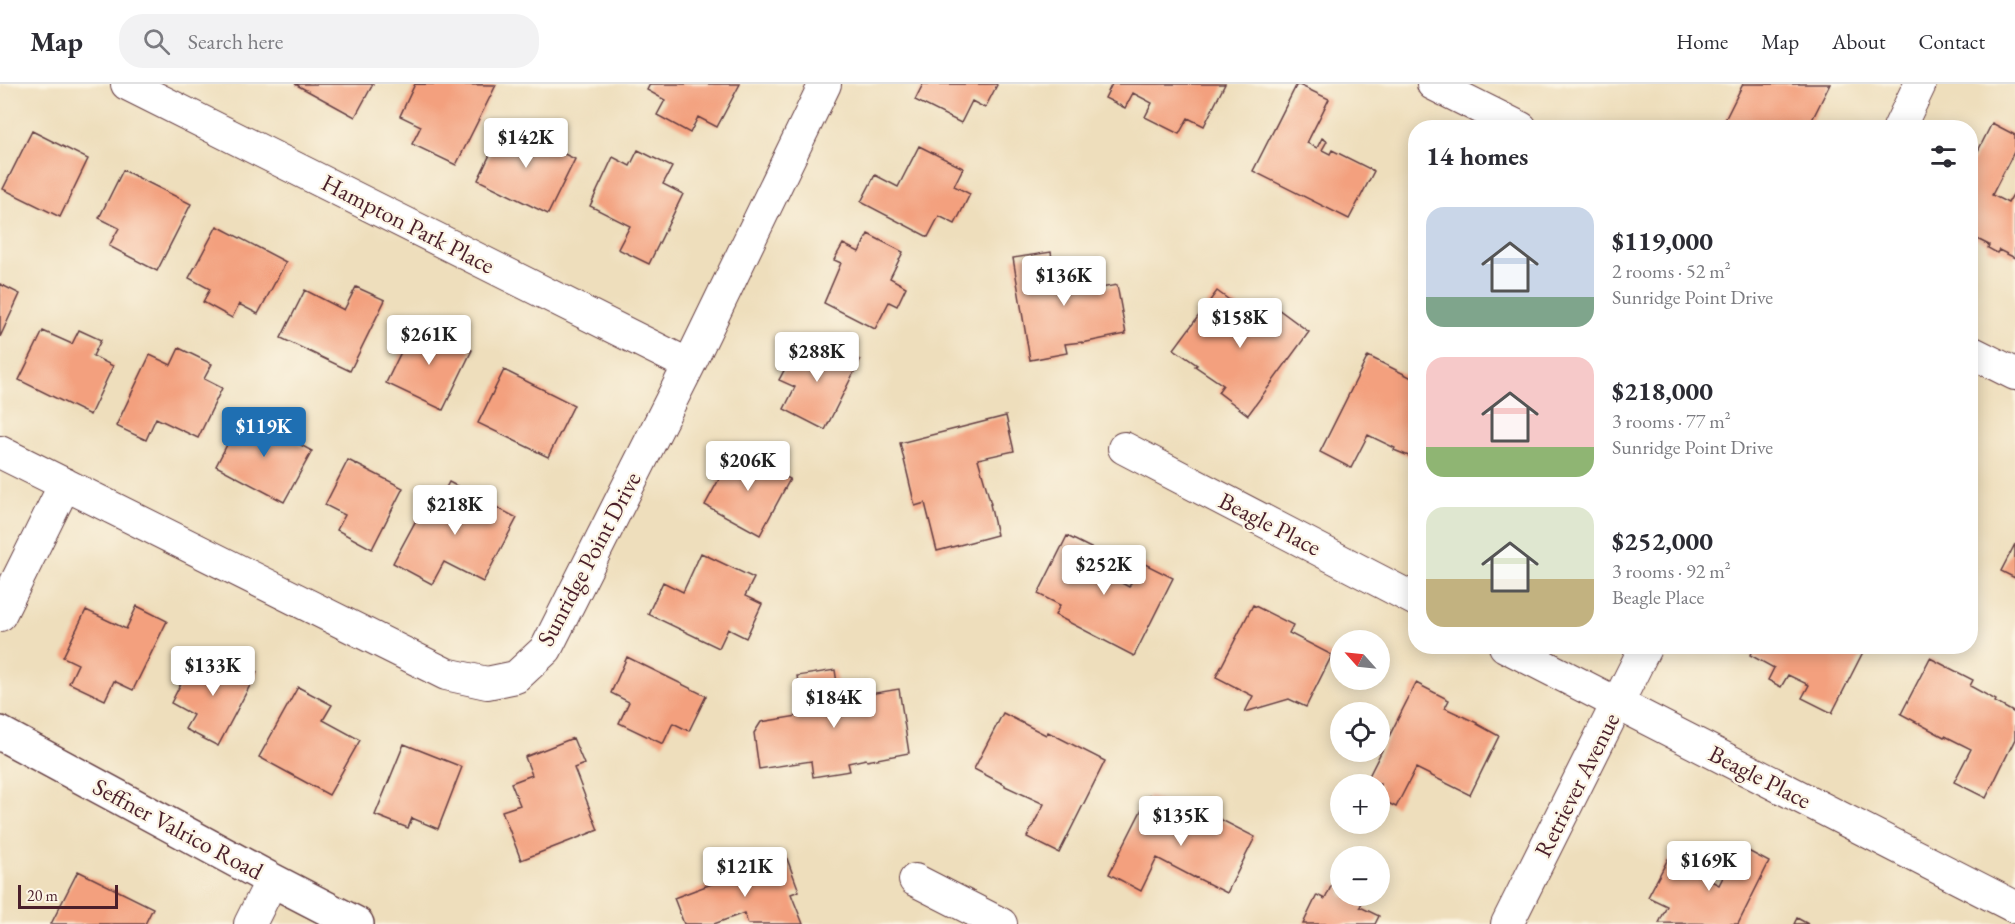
<!DOCTYPE html>
<meta charset="utf-8">
<style>
body{margin:0;font-family:"EB Garamond",serif;background:#f2f2f3;color:#2b2b33;height:100vh;display:flex;flex-direction:column;font-size:22px;white-space:nowrap}
*{box-sizing:border-box;margin:0}
p{font-size:20px;color:#7c7c81}
.icon{flex:none;width:33px;height:33px;fill:none;stroke:currentColor;stroke-width:2;stroke-linecap:round;stroke-linejoin:round}
.map{position:relative;flex:1;overflow:hidden}
.sheet{position:absolute;left:1408px;top:36px;width:570px;height:534px;display:flex;flex-direction:column;background:#fff;border-radius:24px;box-shadow:0 3px 15px #0003}
.sheet>*{flex:none}
.needle{width:39px;rotate:297deg}
.buttons{position:absolute;left:1330px;top:546px;display:grid;gap:12px}
.buttons a{display:grid;place-items:center;width:60px;height:60px;border-radius:50%;background:#fff;box-shadow:0 3px 15px #0003;font-size:30px}
.scale{position:absolute;left:18px;bottom:15px;width:100px;box-sizing:border-box;padding-left:6px;border:3px solid #4a1f2b;border-top:0;font-size:16px;line-height:21px;white-space:nowrap;color:#4a1f2b;-webkit-text-stroke:4px #fcf5e5;paint-order:stroke}
.price{position:absolute;translate:-50% -51px;padding:0 14px;border-radius:6px;background:#fff;color:#222;font-size:20px;line-height:39px;filter:drop-shadow(0 2px 3px #0008)}
.price::after{content:'';position:absolute;left:50%;top:36px;width:18px;height:14px;margin-left:-9px;background:inherit;clip-path:polygon(0 0,100% 0,50% 100%)}
.price.on{background:#1f6fb2;color:#fff}
ul{padding:0;list-style:none}
li{display:flex;align-items:center;gap:18px;height:150px;padding:0 18px}
li span{display:grid;place-items:center;flex:none;width:168px;height:120px;border-radius:18px;color:#555}
li>.icon{margin-inline-start:auto}
span .icon{width:72px;height:72px;fill:#fffc;stroke-width:1}
li b{font-size:26px}
h2{display:flex;justify-content:space-between;align-items:center;height:72px;padding:0 18px;font-size:26px}
header{display:flex;align-items:center;gap:36px;box-sizing:border-box;height:84px;padding:0 30px;background:#fff;border-bottom:2px solid #e1e1e2}
header strong{font-size:28px}
nav{display:flex;gap:33px;margin-inline-start:auto;font-size:21px}
.search{width:420px;height:54px;background:#f2f2f3;display:flex;align-items:center;gap:15px;box-sizing:border-box;padding:0 21px;border-radius:24px;color:#7c7c81;font-size:22px}
.map>svg:first-child{display:block}
</style>
<header>
<strong>Map</strong>
<div class="search"><svg class="icon" aria-label="search" viewBox="0 0 24 24"><circle cx="10" cy="10" r="6"/><path d="M15 15l6 6"/></svg>Search here</div>
<nav><a>Home</a><a>Map</a><a>About</a><a>Contact</a></nav>
</header>
<div class="map">
<svg width="2015" height="840" viewBox="0 0 2015 840">
<rect width="100%" height="100%" fill="#fcf5e5"/>
<filter id="ink" filterUnits="userSpaceOnUse"><feTurbulence type="fractalNoise" baseFrequency=".0167" numOctaves="2"/><feDisplacementMap in="SourceGraphic" scale="12" xChannelSelector="R" yChannelSelector="G"/><feConvolveMatrix kernelMatrix="1 2 1 2 8 2 1 2 1" color-interpolation-filters="sRGB"/></filter>
<filter id="wash" filterUnits="userSpaceOnUse"><feTurbulence type="fractalNoise" baseFrequency=".008" numOctaves="4" result="noise"/><feDisplacementMap in="SourceGraphic" scale="24" xChannelSelector="R" yChannelSelector="G"/><feGaussianBlur stdDeviation="1.35" result="paint"/><feColorMatrix in="noise" values="0 0 0 0 0 0 0 0 0 0 0 0 0 0 0 0 0 1.4 0 .05"/><feComposite in="paint" operator="in"/></filter>
<g filter="url(#wash)">
<rect width="100%" height="100%" fill="#eedebc"/>
<g id="blocks">
<path fill="#f3a07e" d="M295 0H373L355 33Z
M415 0 496 1 456 81 412 60 421 42 400 32Z
M650 0H740L717 43 698 33 690 49 657 31 665 16 647 6Z
M923 0H996L997 1 985 24 972 17 961 39 915 16Z
M1112 0H1225L1204 42 1188 34 1179 50 1145 33 1152 19 1133 9 1125 24 1105 14Z
M1297 0 1329 15 1307 59 1317 64 1322 54 1327 57 1322 66 1330 70 1332 66 1374 87 1349 135 1253 87Z
M1743 0H1830L1808 44H1721Z
M1992 39 2015 51V66L1992 111 2008 119 2015 107V174L1999 166 1997 169 1988 164 1989 161 1971 152V81Z
M504 41 575 75 548 130 478 96Z
M32 47 88 75 60 133 3 105Z
M919 62 963 84 954 102 970 110 955 140 939 132 928 153 861 118 875 91 898 103Z
M638 66 672 83 663 100 683 110 649 180 618 165 630 142 590 122 613 73 630 82Z
M123 86 191 120 157 187 109 162 119 144 99 134Z
M217 142 286 178 258 230 239 220 232 234 203 218 210 205 189 194Z
M868 150 903 168 890 194 906 203 897 222 889 218 875 245 824 219 841 179 834 176 843 160 859 168Z
M1051 168 1054 189 1067 191 1091 187 1095 205 1117 201 1126 250 1082 259V258L1065 260 1067 269 1030 276 1013 174Z
M0 200 20 210 0 253Z
M356 203 385 216 350 287 281 254 305 206 344 226Z
M1217 207 1265 242 1278 225 1309 248 1248 331 1218 308 1223 301 1195 282 1197 281 1174 265Z
M415 239 472 266 443 326 386 299Z
M79 246 101 256 93 272 113 282 90 331 19 296 43 247 72 260Z
M791 260 820 275 827 260 860 276 825 346 784 325 795 303 779 296 788 279 783 276Z
M179 264 212 280 204 295 222 304 198 354 156 334 146 356 116 342 150 271 171 281Z
M1368 272 1416 296V375L1394 366 1395 364 1368 351 1351 384 1320 368Z
M504 286 574 321 548 373 478 339Z
M243 330 312 367 284 418 216 382Z
M1006 332 1014 367 978 375 991 420H990L997 451 937 467 925 419 915 422 900 359Z
M735 366 790 395 760 451 705 421Z
M348 376 403 404 372 465 337 446 345 431 325 421Z
M449 398 517 434 483 498 444 478 432 500 393 479 429 412 439 417Z
M1067 452 1107 472 1099 487 1129 503 1141 478 1173 494 1134 572 1055 531 1060 521 1038 510Z
M2015 460V494L2001 487Z
M701 469 754 494 745 512 762 520 746 554 728 545 719 564 648 530 663 498 683 508Z
M1253 521 1293 541 1289 549 1332 571 1306 623 1289 615 1245 628 1253 612 1216 593Z
M137 522 167 537 133 606 114 597 105 616 69 599 78 580 63 573 86 526 126 545Z
M1754 562H1858L1864 566 1832 629 1802 614 1809 601 1788 591 1781 603 1768 596 1774 584 1750 571Z
M223 571 257 588 218 662 185 645 193 631 171 619 193 576 215 587Z
M627 573 706 612 689 647 673 639 663 660 619 639 629 618 611 609Z
M1930 574 1973 596 1970 602 1996 616 1995 618 2015 629V655L1986 714 1954 698 1971 665 1945 652 1944 653 1901 630Z
M835 586 839 612 845 611 846 614 899 605 909 669 867 677 866 675 848 679 850 687 813 693 811 677 759 685 754 649 761 638 804 631 797 592Z
M1416 599 1449 616 1445 624 1477 639V640L1499 652 1470 711 1416 684 1396 723 1380 715V700H1365Z
M298 603 332 621 323 636 360 656 329 711 259 673Z
M1003 629 1046 651 1048 648 1105 677 1059 769 1027 753 1044 720 1005 702V701L974 685Z
M573 654 584 680 574 684 598 746 521 776 502 727 520 721 511 699 532 691 525 673Z
M404 660 462 683 438 745 412 734 408 744 375 731Z
M1149 711 1207 740 1212 731 1255 753 1227 809 1195 793V794L1157 774 1141 807 1109 790Z
M1739 762 1769 778 1738 840 1659 839 1667 822 1648 813 1668 775 1719 801Z
M786 772 799 807 791 810 803 840H748L744 829 714 840H684L674 814Z
M78 787 153 824 145 840H51Z
M1333 798 1341 802V812H1359L1364 814 1360 823 1379 832 1375 840H1303L1317 811 1325 815Z
M1797 834 1808 840H1794Z"/>
</g>
</g>
<g filter="url(#ink)">
<use href="#blocks" fill-opacity="0" stroke="#633c41" stroke-width="1.5"/>
<g fill="none" stroke-linecap="round" stroke-linejoin="round">
<g stroke="#633c41" stroke-width="34">
<path id="minor" d="M127 0 689 281
M1433 0 1521 44
M1899 44 1920 0
M1971 268 2015 290
M1124 364 1416 516
M0 368 446 590 487 599 516 593 546 565 689 281 825 0
M0 531 65 400
M1505 562 2015 823
M915 796 1001 840
M250 840 272 796
M1507 840 1646 562"/>
</g>
<g stroke="#633c41" stroke-width="36">
<path id="tertiary" d="M0 649 272 796 357 840"/>
</g>
<use href="#minor" stroke="#fff" stroke-width="32"/>
<use href="#tertiary" stroke="#fff" stroke-width="33"/>
</g>
</g>
<g text-anchor="middle" stroke-width="4.5" stroke-linejoin="round" paint-order="stroke">
<g font-size="24" fill="#4a1f2b" stroke="#fcf5e5">
<text transform="translate(408 140) rotate(27)" y="8">Hampton Park Place</text>
<text transform="translate(1270 440) rotate(27)" y="8">Beagle Place</text>
<text transform="translate(589 475) rotate(-62)" y="8">Sunridge Point Drive</text>
<text transform="translate(1760 693) rotate(27)" y="8">Beagle Place</text>
<text transform="translate(1577 701) rotate(-63)" y="8">Retriever Avenue</text>
<text transform="translate(178 745) rotate(28)" y="8">Seffner Valrico Road</text>
</g>
</g>
</svg>
<div class="buttons">
<a><svg class="needle" viewBox="-14 -14 28 28"><path d="M0-13l5 13h-10z" fill="#e53935"/><path d="M0 13l5-13h-10z" fill="#7c7c81"/></svg></a>
<a><svg class="icon" aria-label="locate" viewBox="0 0 24 24"><circle cx="12" cy="12" r="6"/><path d="M12 2v4M12 18v4M2 12h4M18 12h4"/></svg></a>
<a>+</a>
<a>−</a>
</div>
<div class="scale">20 m</div>
<b class="price" style="left:526px;top:85px">$142K</b>
<b class="price" style="left:1064px;top:223px">$136K</b>
<b class="price" style="left:1240px;top:265px">$158K</b>
<b class="price" style="left:429px;top:282px">$261K</b>
<b class="price" style="left:817px;top:299px">$288K</b>
<b class="price on" style="left:264px;top:374px">$119K</b>
<b class="price" style="left:748px;top:408px">$206K</b>
<b class="price" style="left:455px;top:452px">$218K</b>
<b class="price" style="left:1104px;top:512px">$252K</b>
<b class="price" style="left:213px;top:613px">$133K</b>
<b class="price" style="left:834px;top:645px">$184K</b>
<b class="price" style="left:1181px;top:763px">$135K</b>
<b class="price" style="left:1709px;top:808px">$169K</b>
<b class="price" style="left:745px;top:814px">$121K</b>
<section class="sheet">
<h2>14 homes<svg class="icon" aria-label="filters" viewBox="0 0 24 24"><path d="M4 7h16M4 17h16"/><circle cx="9" cy="7" r="2"/><circle cx="15" cy="17" r="2"/></svg></h2>
<ul>
<li><span style="background:linear-gradient(#c9d6e8 75%,#7fa58c 0)"><svg class="icon" aria-label="home" viewBox="0 0 24 24"><path d="M3 11l9-7 9 7M6 9v11h12V9"/></svg></span><div><b>$119,000</b><p>2 rooms · 52 m²</p><p>Sunridge Point Drive</p></div></li>
<li><span style="background:linear-gradient(#f6c9c9 75%,#8fb573 0)"><svg class="icon" aria-label="home" viewBox="0 0 24 24"><path d="M3 11l9-7 9 7M6 9v11h12V9"/></svg></span><div><b>$218,000</b><p>3 rooms · 77 m²</p><p>Sunridge Point Drive</p></div></li>
<li><span style="background:linear-gradient(#dfe7d0 60%,#c2b280 0)"><svg class="icon" aria-label="home" viewBox="0 0 24 24"><path d="M3 11l9-7 9 7M6 9v11h12V9"/></svg></span><div><b>$252,000</b><p>3 rooms · 92 m²</p><p>Beagle Place</p></div></li>
</ul>
</section>
</div>
